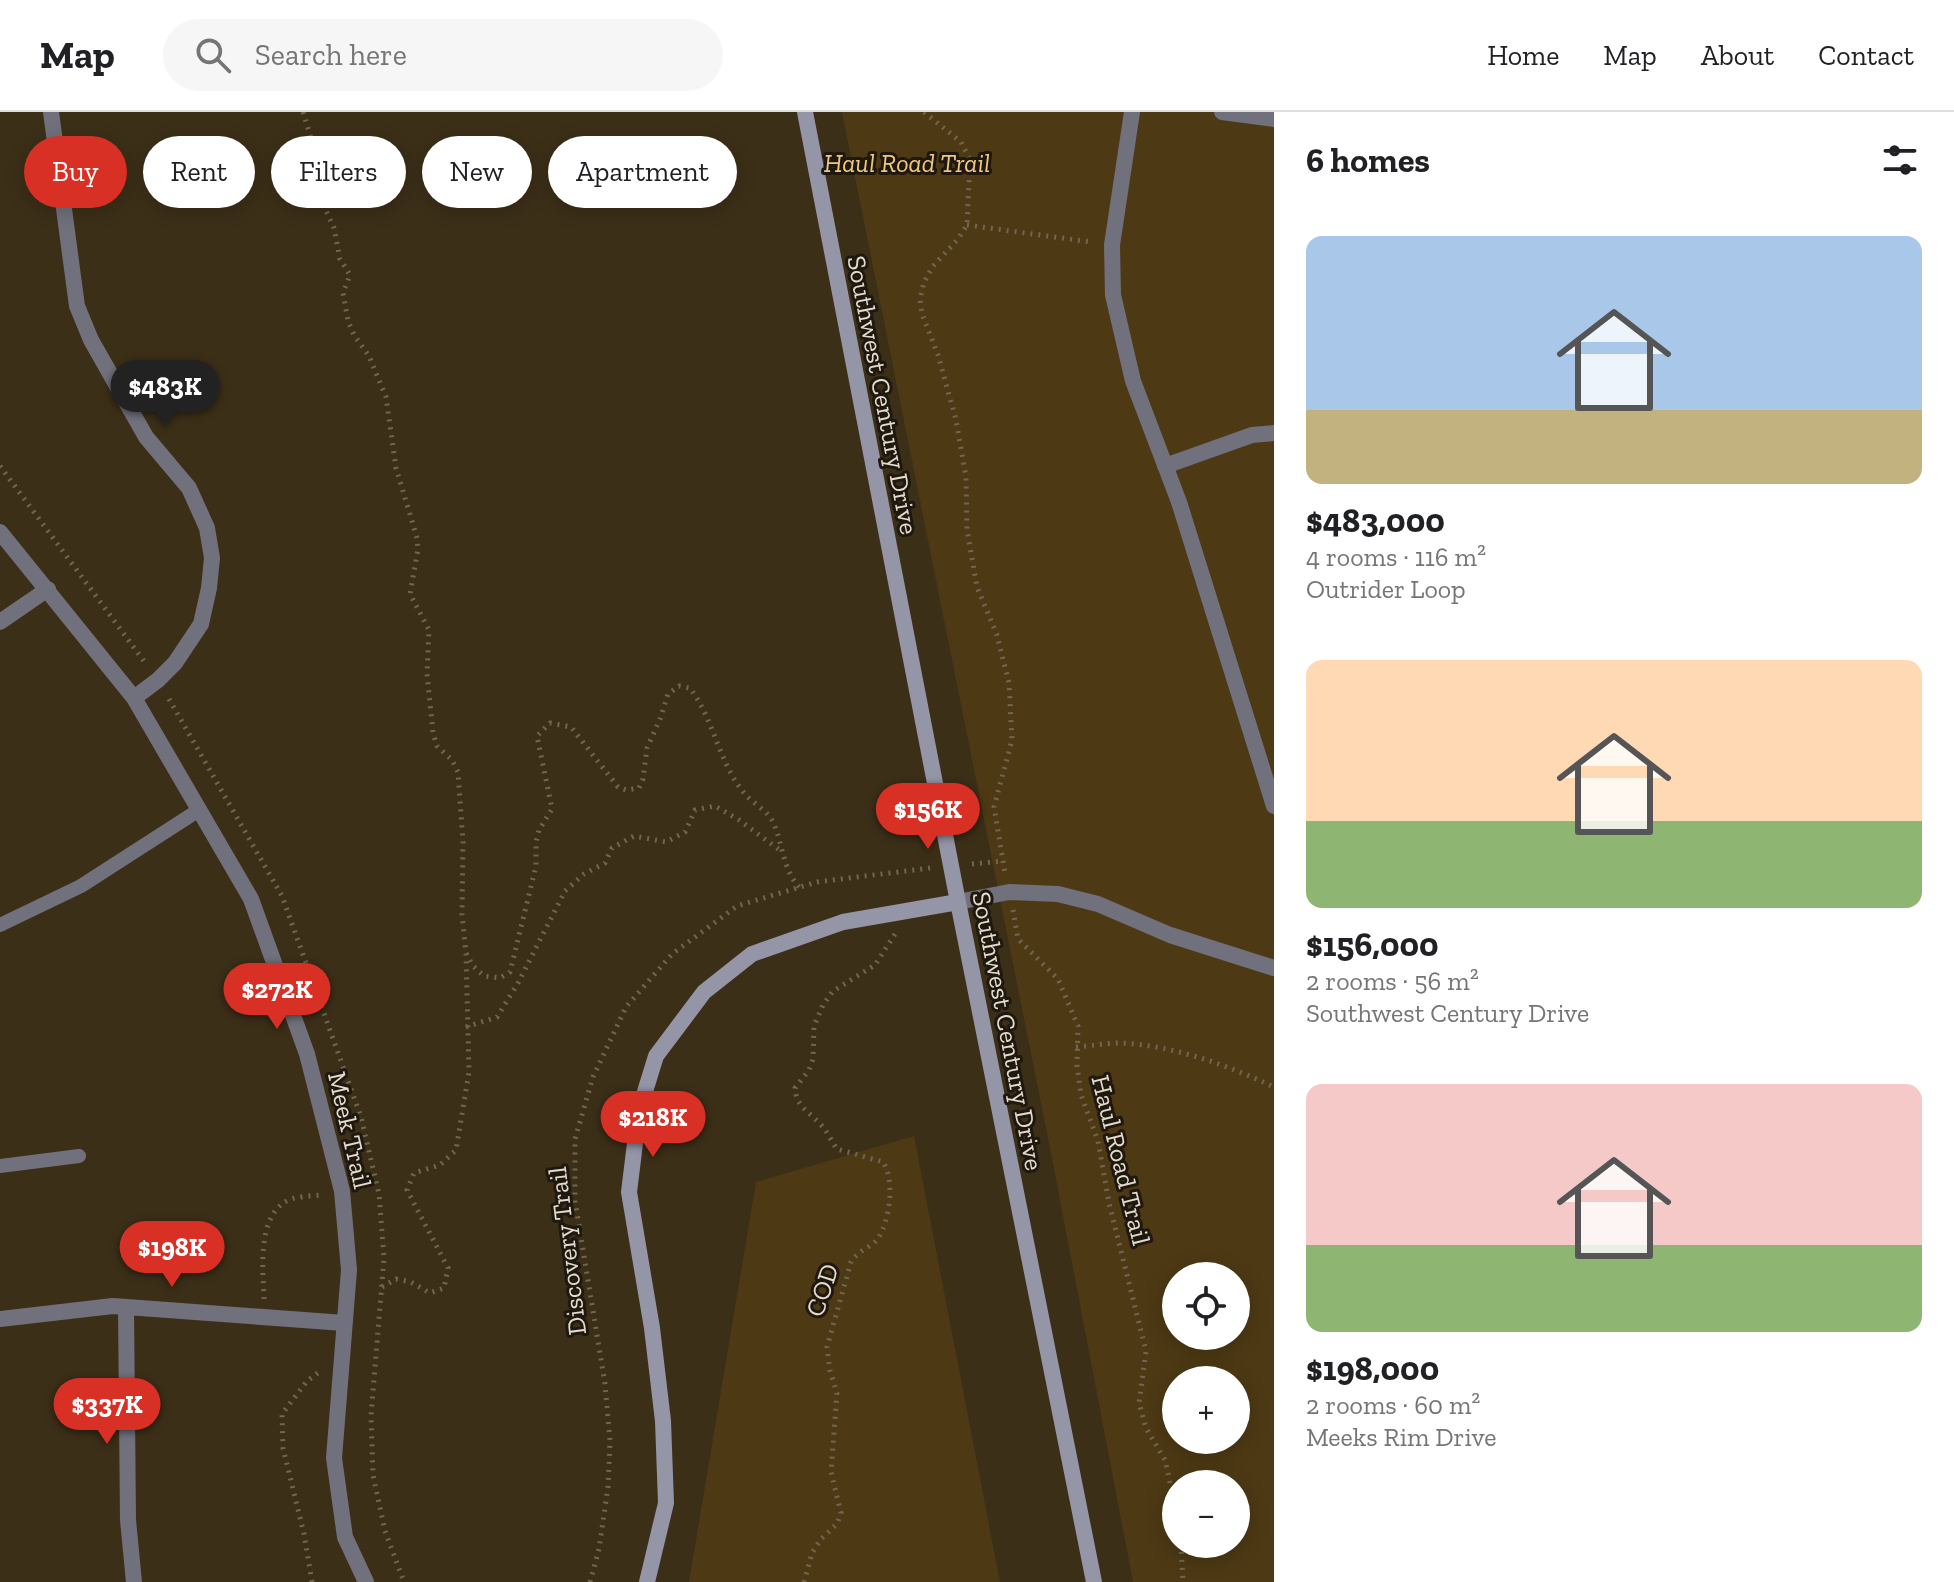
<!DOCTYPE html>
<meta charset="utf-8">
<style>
body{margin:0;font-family:"Zilla Slab",serif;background:#f6f6f6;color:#202124;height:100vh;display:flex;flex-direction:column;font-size:30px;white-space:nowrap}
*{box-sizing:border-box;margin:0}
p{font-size:26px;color:#757577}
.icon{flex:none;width:44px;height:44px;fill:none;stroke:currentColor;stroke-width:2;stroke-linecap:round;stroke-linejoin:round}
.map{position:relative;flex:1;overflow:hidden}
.panel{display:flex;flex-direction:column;background:#fff;width:680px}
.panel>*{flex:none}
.hud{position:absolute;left:24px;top:24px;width:760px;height:72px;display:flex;gap:16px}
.buttons{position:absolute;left:1162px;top:1150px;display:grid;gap:16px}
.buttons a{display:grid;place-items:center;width:88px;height:88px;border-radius:50%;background:#fff;box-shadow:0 4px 20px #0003;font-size:40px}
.price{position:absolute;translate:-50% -68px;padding:0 18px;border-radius:28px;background:#d93025;color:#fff;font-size:26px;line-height:52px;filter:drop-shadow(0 2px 4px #0008)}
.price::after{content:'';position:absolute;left:50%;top:48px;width:24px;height:18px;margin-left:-12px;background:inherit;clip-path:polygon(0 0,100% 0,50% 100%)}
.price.on{background:#222;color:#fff}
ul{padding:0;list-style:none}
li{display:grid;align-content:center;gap:16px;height:424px;padding:0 32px}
li span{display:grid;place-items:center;height:248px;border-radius:16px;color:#555}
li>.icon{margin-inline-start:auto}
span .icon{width:144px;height:144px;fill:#fffc;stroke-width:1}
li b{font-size:34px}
h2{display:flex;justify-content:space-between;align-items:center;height:96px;padding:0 32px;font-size:34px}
.tag{padding:0 28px;border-radius:36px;background:#fff;box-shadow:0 4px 20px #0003;font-size:28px;line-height:72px}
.tag.on{background:#d93025;color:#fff}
header{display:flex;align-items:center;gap:48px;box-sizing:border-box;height:112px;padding:0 40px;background:#fff;border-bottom:2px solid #e0e0e0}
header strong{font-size:38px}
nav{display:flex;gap:44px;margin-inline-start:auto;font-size:28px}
.search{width:560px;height:72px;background:#f6f6f6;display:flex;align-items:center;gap:20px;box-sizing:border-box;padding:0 28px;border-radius:44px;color:#757577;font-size:30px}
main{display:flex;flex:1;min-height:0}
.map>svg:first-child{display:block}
</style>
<header>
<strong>Map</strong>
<div class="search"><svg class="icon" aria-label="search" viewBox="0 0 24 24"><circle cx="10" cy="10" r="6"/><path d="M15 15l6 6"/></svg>Search here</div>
<nav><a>Home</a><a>Map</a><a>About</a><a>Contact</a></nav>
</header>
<main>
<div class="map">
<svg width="1274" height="1470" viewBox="0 0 1274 1470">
<rect width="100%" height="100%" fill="#3c2f18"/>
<path fill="#4d3914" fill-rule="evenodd" d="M842 0H1274V1470H1133L1051 1041ZM1176 1164H1236V1224H1176ZM1176 1268H1236V1328H1176ZM1176 1372H1236V1432H1176Z
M914 1024 1000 1470H689L756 1070Z"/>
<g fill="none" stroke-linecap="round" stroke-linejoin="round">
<path stroke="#726652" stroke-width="5" stroke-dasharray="2 6" stroke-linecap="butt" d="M303 0 313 33 315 75 334 116 340 147 350 163 343 181 348 209 354 223 369 244 386 285 396 356 417 426 418 437 410 482 429 518 427 562 433 621 437 634 452 648 458 660 463 730 462 803 466 841 473 854 484 864 500 866 510 860 536 754V730L539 718 552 697 537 624 550 611 571 615 618 675 626 678 639 676 643 667 647 636 660 607 668 582 679 574 690 576C714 608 719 651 744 681 753 692 768 698 774 712 783 734 783 757 799 775
M924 0 961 30 970 48 967 113 958 127 933 154 924 170 920 187 922 202 938 243 956 308 966 365 967 418 977 475 997 523 1009 571 1012 628 994 695 1005 761
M967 113 1091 130
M0 354 146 552
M169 587 282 784 361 1005 379 1082 384 1146 371 1304 373 1363 385 1419 404 1470
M972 752 1003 749
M1013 798 1018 827 1058 867 1078 914 1077 953 1081 983 1098 1029 1109 1091 1146 1239 1139 1291 1146 1316 1165 1348 1176 1399
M466 915 497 905 518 871 565 779 584 762 605 751 612 736 634 724 666 730 685 720 695 698 715 694 739 708 781 739
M1076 935C1091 934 1105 931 1120 931 1172 933 1227 953 1274 975
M382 1175 396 1167 411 1170 430 1181 444 1176 448 1156 407 1078 414 1061 440 1053 456 1038 469 960 466 842
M264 1187C263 1159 257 1107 285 1090 294 1084 311 1084 322 1083
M1181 1432 1183 1470
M312 1470 304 1422 283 1336 282 1302 307 1269 319 1260
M590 1470 599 1437 608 1375 610 1329 605 1272 575 1089V1027L593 965 626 895 672 842 737 794 817 770 930 756
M804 1470 812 1441 821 1427 837 1412 841 1401 831 1360 837 1281 830 1259 827 1235 851 1150C858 1138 873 1135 879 1125 890 1106 895 1068 883 1050L837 1037C832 1030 828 1021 822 1014 811 1001 796 995 795 976L809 958 813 947 814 914 823 893 833 879 875 853 895 822"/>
<path stroke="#71717d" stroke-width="14" d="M0 813 81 774 199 698
M0 1054 79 1044"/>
<path stroke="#71717d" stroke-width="16" d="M51 0 77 194 91 228 146 325 189 376 207 416 212 446 209 476 201 512 175 551 158 568 134 586
M1132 0 1112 133 1113 183 1133 269 1179 390 1274 694
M1222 0 1274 7
M1165 354 1252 323 1274 321
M0 420 134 586 251 787 307 942 342 1079 349 1158 334 1346 345 1425 366 1470
M0 510 48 477
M958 790 1009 780 1058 782 1098 792 1170 823 1274 856
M126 1195 128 1408 134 1470
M0 1207 113 1194 344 1211"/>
<path stroke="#9595a8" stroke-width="16" d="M805 0 958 790 1094 1470
M647 1470 666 1391 663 1309 652 1216 629 1080 639 999 656 944 704 880 752 842 843 810 958 790"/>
</g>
<g text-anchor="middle" stroke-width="6" stroke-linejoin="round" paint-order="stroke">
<g font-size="26" font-style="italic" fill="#f0c781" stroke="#1e180e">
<text x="907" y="60">Haul Road Trail</text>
</g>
<g font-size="26" fill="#e3dbcd" stroke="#1e180e">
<text transform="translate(883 283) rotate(79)" y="9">Southwest Century Drive</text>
<text transform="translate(1008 919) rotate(79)" y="9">Southwest Century Drive</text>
<text transform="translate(350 1018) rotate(77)" y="9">Meek Trail</text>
<text transform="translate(1121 1048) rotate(76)" y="9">Haul Road Trail</text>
<text transform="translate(567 1139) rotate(-97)" y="9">Discovery Trail</text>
<text transform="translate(822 1178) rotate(-72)" y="9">COD</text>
</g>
</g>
</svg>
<div class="buttons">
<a><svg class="icon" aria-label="locate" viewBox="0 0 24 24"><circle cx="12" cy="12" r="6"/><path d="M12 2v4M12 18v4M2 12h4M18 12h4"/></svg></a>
<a>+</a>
<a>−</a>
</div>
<b class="price on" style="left:165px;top:316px">$483K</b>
<b class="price" style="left:928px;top:739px">$156K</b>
<b class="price" style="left:277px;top:919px">$272K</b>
<b class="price" style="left:653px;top:1047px">$218K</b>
<b class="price" style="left:172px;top:1177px">$198K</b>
<b class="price" style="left:107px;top:1334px">$337K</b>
<div class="hud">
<a class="tag on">Buy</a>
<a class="tag">Rent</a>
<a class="tag">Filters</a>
<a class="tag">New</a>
<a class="tag">Apartment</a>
</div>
</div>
<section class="panel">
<h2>6 homes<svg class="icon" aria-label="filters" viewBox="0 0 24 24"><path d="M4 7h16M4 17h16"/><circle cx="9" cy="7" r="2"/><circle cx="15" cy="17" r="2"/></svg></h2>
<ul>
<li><span style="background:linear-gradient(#a9c7e8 70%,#c2b280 0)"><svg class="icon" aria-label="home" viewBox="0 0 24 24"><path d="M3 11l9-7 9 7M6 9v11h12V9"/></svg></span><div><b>$483,000</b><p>4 rooms · 116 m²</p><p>Outrider Loop</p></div></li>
<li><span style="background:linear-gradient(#ffd9b3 65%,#8fb573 0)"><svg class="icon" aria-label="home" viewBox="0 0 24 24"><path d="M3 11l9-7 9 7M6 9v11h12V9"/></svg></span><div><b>$156,000</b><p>2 rooms · 56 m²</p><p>Southwest Century Drive</p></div></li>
<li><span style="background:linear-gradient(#f6c9c9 65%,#8fb573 0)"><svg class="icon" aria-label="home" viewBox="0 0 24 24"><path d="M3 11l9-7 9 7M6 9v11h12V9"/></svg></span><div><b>$198,000</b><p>2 rooms · 60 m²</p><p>Meeks Rim Drive</p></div></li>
</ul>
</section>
</main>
